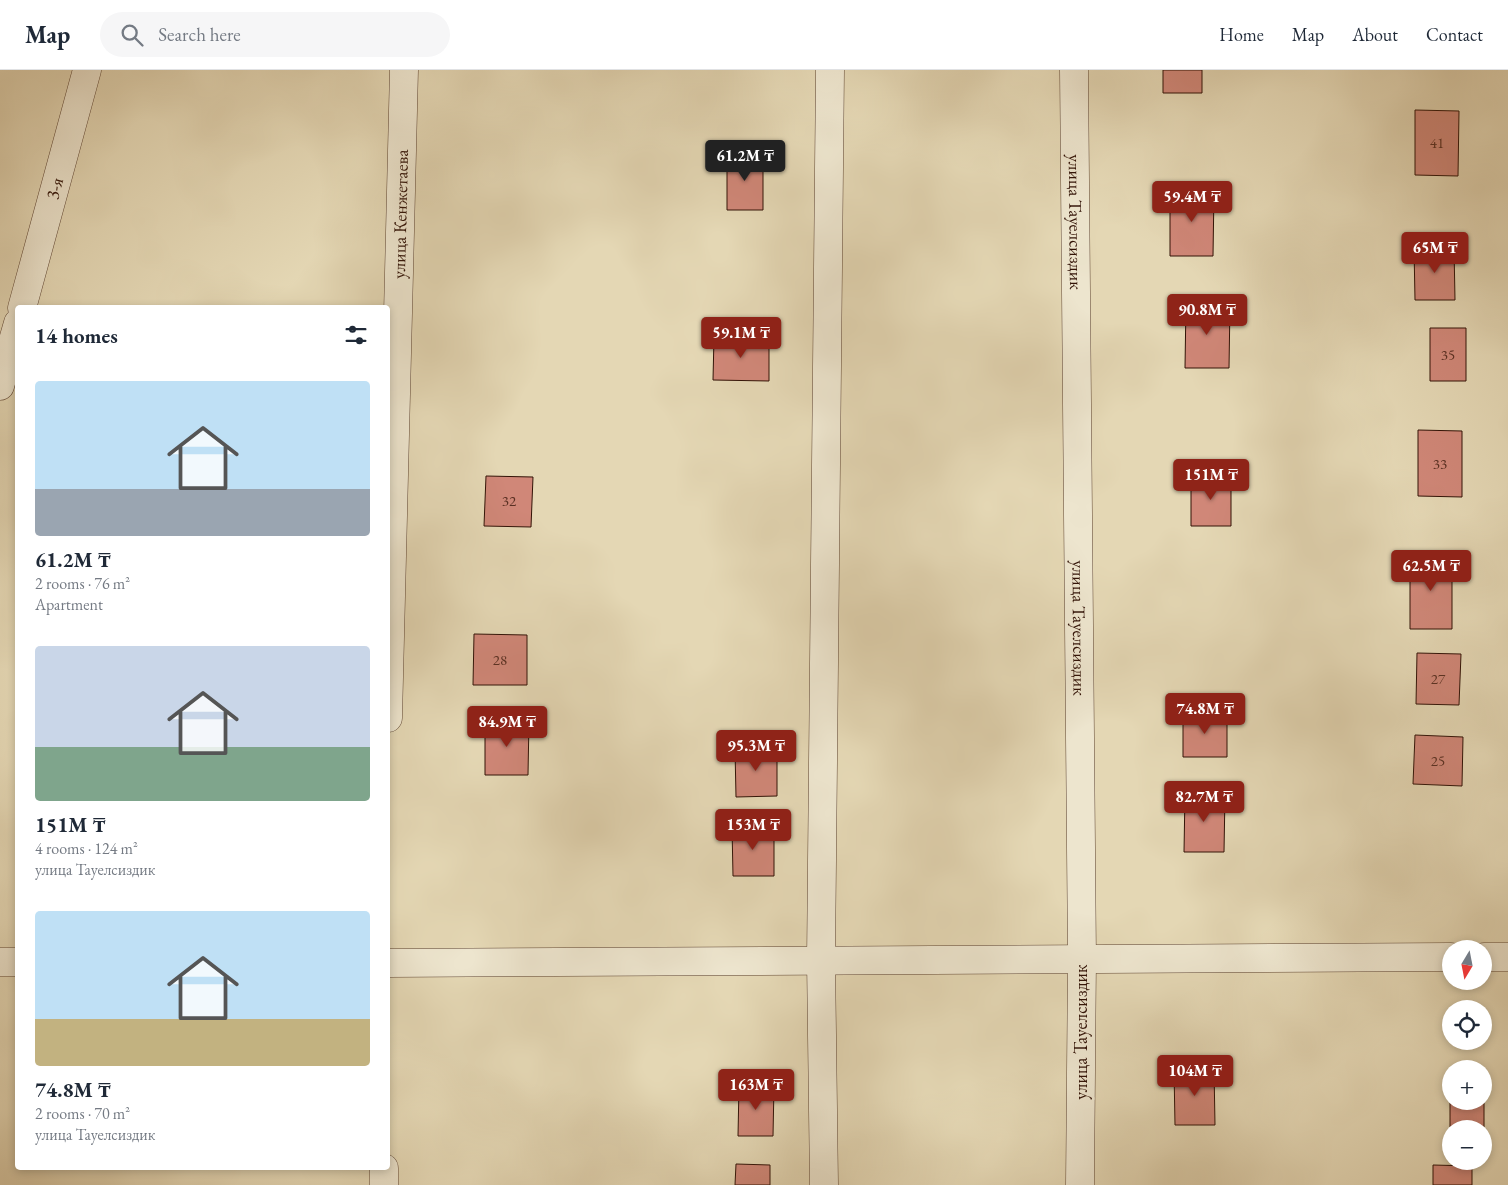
<!DOCTYPE html>
<meta charset="utf-8">
<style>
body{margin:0;font-family:"EB Garamond",serif;background:#f6f6f7;color:#1f2937;height:100vh;display:flex;flex-direction:column;font-size:19px;white-space:nowrap}
*{box-sizing:border-box;margin:0}
p{font-size:16px;color:#747a83}
.icon{flex:none;width:28px;height:28px;fill:none;stroke:currentColor;stroke-width:2;stroke-linecap:round;stroke-linejoin:round}
.map{position:relative;flex:1;overflow:hidden}
.sheet{position:absolute;left:15px;top:235px;width:375px;height:865px;display:flex;flex-direction:column;background:#fff;border-radius:5px;box-shadow:0 2px 8px #0003}
.sheet>*{flex:none}
.needle{width:32px;rotate:190deg}
.controls{position:absolute;left:1442px;top:870px;display:grid;gap:10px}
.controls a{display:grid;place-items:center;width:50px;height:50px;border-radius:50%;background:#fff;box-shadow:0 2px 8px #0003;font-size:25px}
.price{position:absolute;translate:-50% -42px;padding:0 11px;border-radius:5px;background:#8f2418;color:#fff;font-size:16px;line-height:32px;filter:drop-shadow(0 1px 2px #0008)}
.price::after{content:'';position:absolute;left:50%;top:30px;width:15px;height:11px;margin-left:-8px;background:inherit;clip-path:polygon(0 0,100% 0,50% 100%)}
.price.selected{background:#222;color:#fff}
ul{padding:0;list-style:none}
li{display:grid;align-content:center;gap:10px;height:265px;padding:0 20px}
li span{display:grid;place-items:center;height:155px;border-radius:5px;color:#555}
li>.icon{margin-inline-start:auto}
span .icon{width:90px;height:90px;fill:#fffc;stroke-width:1}
li b{font-size:21px}
h2{display:flex;justify-content:space-between;align-items:center;height:60px;padding:0 20px;font-size:21px}
header{display:flex;align-items:center;gap:30px;box-sizing:border-box;height:70px;padding:0 25px;background:#fff;border-bottom:1px solid #e0e1e3}
header strong{font-size:24px}
nav{display:flex;gap:28px;margin-inline-start:auto;font-size:18px}
.search{width:350px;height:45px;background:#f6f6f7;display:flex;align-items:center;gap:12px;box-sizing:border-box;padding:0 18px;border-radius:28px;color:#747a83;font-size:19px}
.map>svg:first-child{display:block}
</style>
<header>
<strong>Map</strong>
<div class="search"><svg class="icon" aria-label="search" viewBox="0 0 24 24"><circle cx="10" cy="10" r="6"/><path d="M15 15l6 6"/></svg>Search here</div>
<nav><a>Home</a><a>Map</a><a>About</a><a>Contact</a></nav>
</header>
<div class="map">
<svg width="1508" height="1115" viewBox="0 0 1508 1115">
<rect width="100%" height="100%" fill="#e4d7b4"/>
<filter id="stains"><feTurbulence type="fractalNoise" baseFrequency=".004" numOctaves="4"/><feColorMatrix values="0 0 0 0 .2 0 0 0 0 .09 0 0 0 0 .02 0 0 0 .5 -.17"/></filter>
<radialGradient id="worn" r=".72"><stop offset=".6" stop-color="#630" stop-opacity="0"/><stop offset="1" stop-color="#630" stop-opacity=".3"/></radialGradient>
<path fill="#d08778" stroke="#321307" d="M1163 0H1202V23H1163Z
M1415 40 1459 41 1458 106 1415 105Z
M727 84H763V140H727Z
M1170 121H1214L1213 186H1170Z
M1414 177H1454L1455 230H1415Z
M1186 233 1230 234 1229 298H1185Z
M1430 258H1466V311H1430Z
M714 267H769V311L713 310Z
M1418 360 1462 361V427L1418 426Z
M486 406 533 407 531 457 484 456Z
M1191 406H1231V456H1191Z
M1410 485H1452V559H1410Z
M474 564 527 565V615H473Z
M1417 583 1461 584 1459 635 1416 634Z
M1183 643H1227V687H1183Z
M485 651H529L528 705H485Z
M1415 665 1463 667 1462 716 1413 714Z
M777 677V726L736 727 735 678Z
M1185 723 1225 724 1224 782H1184Z
M774 756V806H733L732 757Z
M1214 999 1215 1055H1175L1174 1000Z
M1450 1014 1451 1031H1484V1014V1061V1059L1450 1061Z
M739 1016H774L773 1066H738Z
M736 1094 770 1095V1115H735Z
M1433 1095 1472 1096V1115H1433Z"/>
<g fill="none" stroke-linecap="round" stroke-linejoin="round">
<g stroke="#5e4432" stroke-width="29">
<g id="minor">
<path id="s1" d="M1074 0 1082 889 1080 1115"/>
<path id="s2" d="M22 238 87 0"/>
<path d="M0 316 18 253"/>
<path id="s3" d="M388 648 404 0"/>
<path d="M1484 887H1508"/>
<path d="M0 892H18"/>
<path d="M388 893 1451 887"/>
<path d="M384 1098V1115"/>
<path d="M824 1115 821 890 830 0"/>
</g>
</g>
<use href="#minor" stroke="#ede5ce" stroke-width="28"/>
</g>
<g text-anchor="middle" stroke-width="5" stroke-linejoin="round" paint-order="stroke">
<g font-size="15" fill="#5a3023">
<text x="1437" y="78">41</text>
<text x="1448" y="290">35</text>
<text x="1440" y="399">33</text>
<text x="509" y="436">32</text>
<text x="500" y="595">28</text>
<text x="1438" y="614">27</text>
<text x="1438" y="696">25</text>
</g>
<g font-size="18" fill="#321307" stroke="#ede5ce">
<text dy="6" stroke="none"><textPath href="#s2" startOffset="124">3-я</textPath></text>
<text dy="6" stroke="none"><textPath href="#s3" startOffset="504">улица Кенжетаева</textPath></text>
<text dy="6" stroke="none"><textPath href="#s1" startOffset="152">улица Тауелсиздик</textPath></text>
<text dy="6" stroke="none"><textPath href="#s1" startOffset="558">улица Тауелсиздик</textPath></text>
<text transform="translate(1081 962) rotate(-90)" y="6">улица Тауелсиздик</text>
</g>
</g>
<rect width="100%" height="100%" filter="url(#stains)"/>
<rect width="100%" height="100%" fill="url(#worn)"/>
</svg>
<div class="controls">
<a><svg class="needle" viewBox="-14 -14 28 28"><path d="M0-13l5 13h-10z" fill="#e53935"/><path d="M0 13l5-13h-10z" fill="#747a83"/></svg></a>
<a><svg class="icon" aria-label="locate" viewBox="0 0 24 24"><circle cx="12" cy="12" r="6"/><path d="M12 2v4M12 18v4M2 12h4M18 12h4"/></svg></a>
<a>+</a>
<a>−</a>
</div>
<b class="price selected" style="left:745px;top:112px">61.2M ₸</b>
<b class="price" style="left:1192px;top:153px">59.4M ₸</b>
<b class="price" style="left:1435px;top:204px">65M ₸</b>
<b class="price" style="left:1207px;top:266px">90.8M ₸</b>
<b class="price" style="left:741px;top:289px">59.1M ₸</b>
<b class="price" style="left:1211px;top:431px">151M ₸</b>
<b class="price" style="left:1431px;top:522px">62.5M ₸</b>
<b class="price" style="left:1205px;top:665px">74.8M ₸</b>
<b class="price" style="left:507px;top:678px">84.9M ₸</b>
<b class="price" style="left:756px;top:702px">95.3M ₸</b>
<b class="price" style="left:1204px;top:753px">82.7M ₸</b>
<b class="price" style="left:753px;top:781px">153M ₸</b>
<b class="price" style="left:1195px;top:1027px">104M ₸</b>
<b class="price" style="left:756px;top:1041px">163M ₸</b>
<section class="sheet">
<h2>14 homes<svg class="icon" aria-label="filters" viewBox="0 0 24 24"><path d="M4 7h16M4 17h16"/><circle cx="9" cy="7" r="2"/><circle cx="15" cy="17" r="2"/></svg></h2>
<ul>
<li><span style="background:linear-gradient(#bfe0f5 70%,#9aa5b1 0)"><svg class="icon" aria-label="home" viewBox="0 0 24 24"><path d="M3 11l9-7 9 7M6 9v11h12V9"/></svg></span><div><b>61.2M ₸</b><p>2 rooms · 76 m²</p><p>Apartment</p></div></li>
<li><span style="background:linear-gradient(#c9d6e8 65%,#7fa58c 0)"><svg class="icon" aria-label="home" viewBox="0 0 24 24"><path d="M3 11l9-7 9 7M6 9v11h12V9"/></svg></span><div><b>151M ₸</b><p>4 rooms · 124 m²</p><p>улица Тауелсиздик</p></div></li>
<li><span style="background:linear-gradient(#bfe0f5 70%,#c2b280 0)"><svg class="icon" aria-label="home" viewBox="0 0 24 24"><path d="M3 11l9-7 9 7M6 9v11h12V9"/></svg></span><div><b>74.8M ₸</b><p>2 rooms · 70 m²</p><p>улица Тауелсиздик</p></div></li>
</ul>
</section>
</div>
